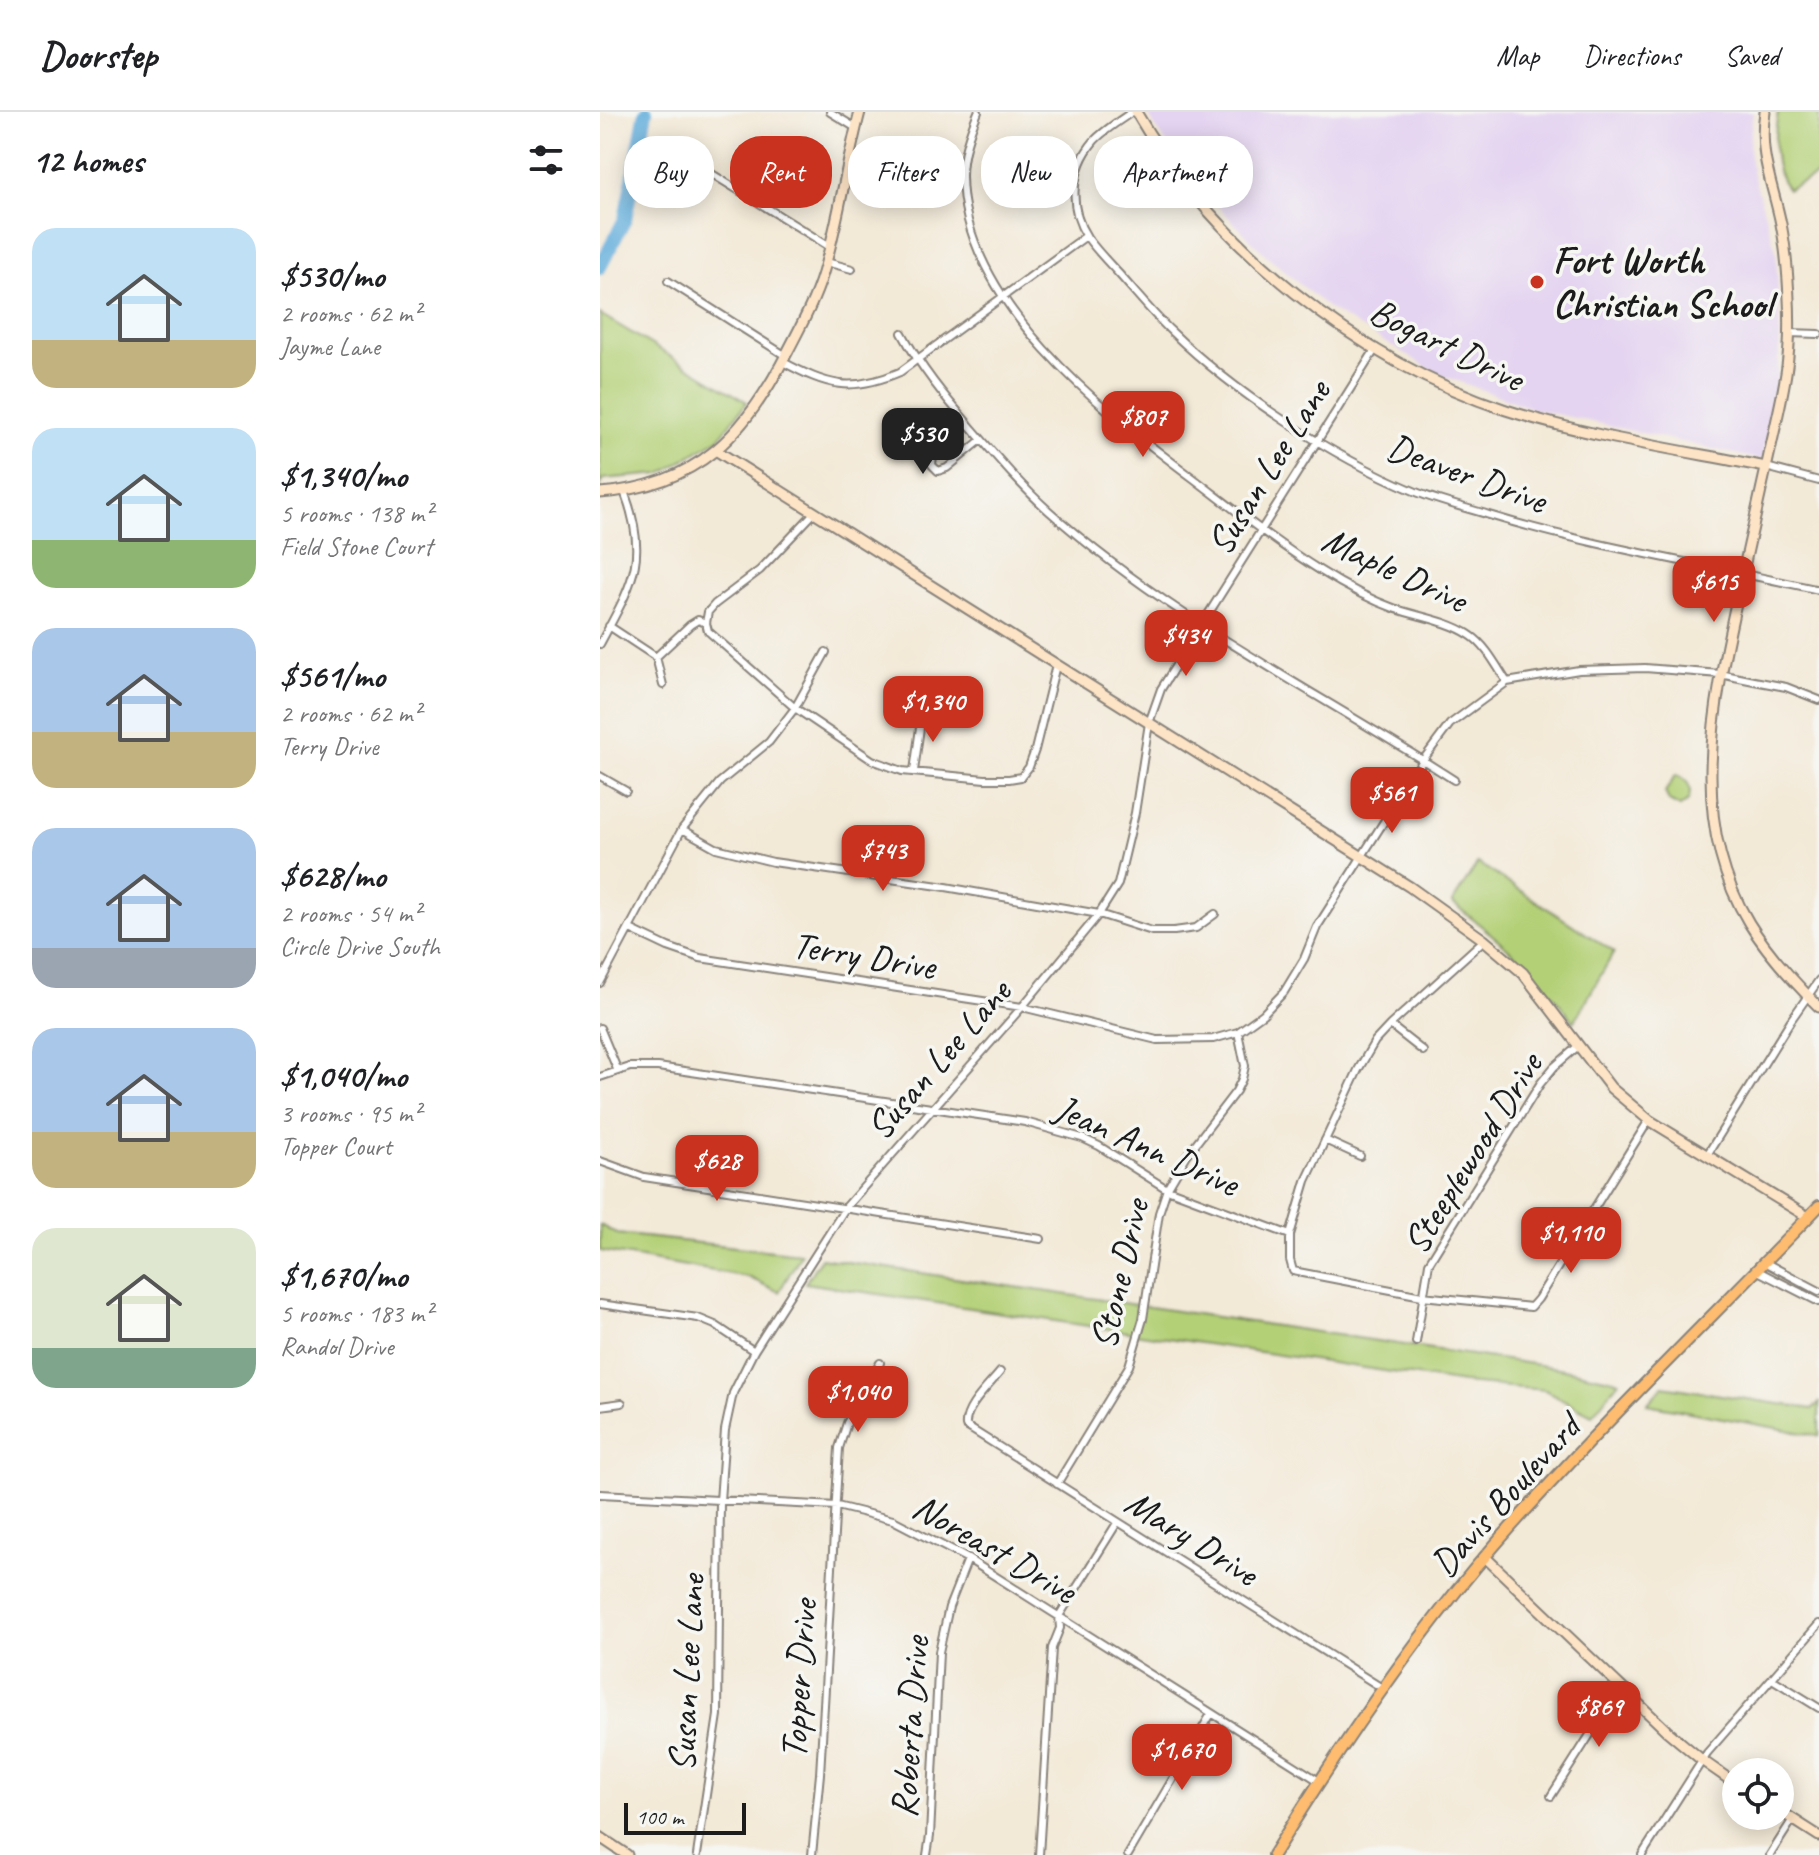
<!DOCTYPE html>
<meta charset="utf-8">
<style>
body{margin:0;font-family:Caveat,sans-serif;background:#f2f2f2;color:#202124;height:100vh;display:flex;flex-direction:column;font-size:30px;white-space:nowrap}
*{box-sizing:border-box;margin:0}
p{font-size:26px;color:#757577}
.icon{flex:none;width:44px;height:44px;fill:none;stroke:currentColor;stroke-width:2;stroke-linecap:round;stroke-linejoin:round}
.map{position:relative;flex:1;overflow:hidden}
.side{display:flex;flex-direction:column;background:#fff;width:600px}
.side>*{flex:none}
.hud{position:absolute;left:24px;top:24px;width:760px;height:72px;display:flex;gap:16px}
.tools{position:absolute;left:1122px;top:1646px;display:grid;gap:16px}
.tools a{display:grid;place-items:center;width:72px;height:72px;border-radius:50%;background:#fff;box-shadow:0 4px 20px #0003;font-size:40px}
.scale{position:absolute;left:24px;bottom:20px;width:122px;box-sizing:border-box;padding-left:8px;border:4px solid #1c1c1c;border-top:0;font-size:22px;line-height:28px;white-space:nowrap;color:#1c1c1c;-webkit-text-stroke:6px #f6f6f2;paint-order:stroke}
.price{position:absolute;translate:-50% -68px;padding:0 18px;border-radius:16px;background:#c8321e;color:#fff;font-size:26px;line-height:52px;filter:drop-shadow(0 2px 4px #0008)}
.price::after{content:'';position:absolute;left:50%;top:48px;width:24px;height:18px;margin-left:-12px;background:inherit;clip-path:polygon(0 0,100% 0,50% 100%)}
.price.on{background:#222;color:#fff}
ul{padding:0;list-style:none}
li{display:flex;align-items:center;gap:24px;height:200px;padding:0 32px}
li span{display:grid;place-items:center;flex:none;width:224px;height:160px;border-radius:24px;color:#555}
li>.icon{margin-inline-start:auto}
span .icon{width:96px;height:96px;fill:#fffc;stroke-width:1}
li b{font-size:34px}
h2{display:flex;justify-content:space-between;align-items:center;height:96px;padding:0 32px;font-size:34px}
.chip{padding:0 28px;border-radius:32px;background:#fff;box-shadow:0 4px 20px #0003;font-size:28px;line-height:72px}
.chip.on{background:#c8321e;color:#fff}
header{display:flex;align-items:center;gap:48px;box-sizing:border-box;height:112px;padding:0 40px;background:#fff;border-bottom:2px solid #e0e0e0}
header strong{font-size:38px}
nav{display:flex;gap:44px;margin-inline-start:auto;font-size:28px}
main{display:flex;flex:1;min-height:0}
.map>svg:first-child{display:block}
</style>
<header>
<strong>Doorstep</strong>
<nav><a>Map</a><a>Directions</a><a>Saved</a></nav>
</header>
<main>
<section class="side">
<h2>12 homes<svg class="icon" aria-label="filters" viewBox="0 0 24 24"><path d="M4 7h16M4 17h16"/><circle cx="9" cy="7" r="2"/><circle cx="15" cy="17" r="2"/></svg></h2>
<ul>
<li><span style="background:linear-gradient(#bfe0f5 70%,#c2b280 0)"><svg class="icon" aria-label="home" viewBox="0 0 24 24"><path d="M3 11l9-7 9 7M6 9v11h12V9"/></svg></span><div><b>$530/mo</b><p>2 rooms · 62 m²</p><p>Jayme Lane</p></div></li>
<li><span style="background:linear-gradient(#bfe0f5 70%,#8fb573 0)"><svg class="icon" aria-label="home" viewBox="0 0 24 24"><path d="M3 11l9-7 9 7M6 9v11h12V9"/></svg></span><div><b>$1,340/mo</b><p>5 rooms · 138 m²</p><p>Field Stone Court</p></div></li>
<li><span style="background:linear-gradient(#a9c7e8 65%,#c2b280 0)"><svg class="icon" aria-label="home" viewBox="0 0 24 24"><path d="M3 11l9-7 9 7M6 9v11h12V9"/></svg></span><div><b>$561/mo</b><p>2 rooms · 62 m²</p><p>Terry Drive</p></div></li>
<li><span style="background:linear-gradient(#a9c7e8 75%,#9aa5b1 0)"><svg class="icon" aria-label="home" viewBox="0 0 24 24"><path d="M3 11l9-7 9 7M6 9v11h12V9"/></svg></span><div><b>$628/mo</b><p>2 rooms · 54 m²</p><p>Circle Drive South</p></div></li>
<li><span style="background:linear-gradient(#a9c7e8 65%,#c2b280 0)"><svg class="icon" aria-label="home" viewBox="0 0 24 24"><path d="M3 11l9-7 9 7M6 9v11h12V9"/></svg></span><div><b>$1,040/mo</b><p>3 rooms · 95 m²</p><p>Topper Court</p></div></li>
<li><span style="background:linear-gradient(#dfe7d0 75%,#7fa58c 0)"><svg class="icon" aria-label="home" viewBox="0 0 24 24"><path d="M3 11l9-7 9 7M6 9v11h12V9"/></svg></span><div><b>$1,670/mo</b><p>5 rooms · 183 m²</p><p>Randol Drive</p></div></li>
</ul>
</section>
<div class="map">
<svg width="1219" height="1743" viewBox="0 0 1219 1743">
<rect width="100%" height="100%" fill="#f6f6f2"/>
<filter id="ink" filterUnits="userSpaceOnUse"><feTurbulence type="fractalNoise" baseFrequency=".0125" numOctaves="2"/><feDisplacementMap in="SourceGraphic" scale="16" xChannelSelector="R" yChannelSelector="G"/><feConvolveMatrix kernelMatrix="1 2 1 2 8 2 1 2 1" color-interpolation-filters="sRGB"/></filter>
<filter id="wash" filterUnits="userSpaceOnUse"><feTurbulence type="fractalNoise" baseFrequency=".006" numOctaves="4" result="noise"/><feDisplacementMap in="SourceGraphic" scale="32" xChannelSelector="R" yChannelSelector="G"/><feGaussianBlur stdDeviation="1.8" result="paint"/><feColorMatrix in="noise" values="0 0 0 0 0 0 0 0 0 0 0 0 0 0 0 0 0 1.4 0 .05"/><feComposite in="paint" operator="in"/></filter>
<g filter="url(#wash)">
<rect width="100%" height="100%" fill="#f3e9d7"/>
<path fill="#e4d3f1" d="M547 0H1153L1149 37 1152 59 1176 139 1180 225 1177 266 1163 348 934 297 839 262 729 197 665 142 607 83 557 18Z"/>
<path fill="#b3d076" stroke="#687649" stroke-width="2" d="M1178 0H1219V62L1188 77C1170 56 1174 25 1178 0Z
M0 202 147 290 119 326 61 362 3 367 0 377Z
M1076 663C1089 668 1093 676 1088 689L1080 695 1069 689 1065 680Z
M878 751 1014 840 974 910C937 859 902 829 852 791Z
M0 1113 17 1122 201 1142 179 1180 148 1165 0 1139Z
M221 1146 959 1256 1019 1269 992 1303 945 1278 863 1271 205 1171Z
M1063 1274 1212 1297 1219 1291V1324L1047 1292Z"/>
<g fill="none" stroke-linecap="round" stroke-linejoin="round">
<path stroke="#64aedc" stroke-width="14" d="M0 155 25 107 46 0"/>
</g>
</g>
<g filter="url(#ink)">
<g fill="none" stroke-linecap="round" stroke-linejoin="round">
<g stroke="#88827a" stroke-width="10">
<path id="street" d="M230 0 256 16
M378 0C370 20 362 42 362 64 363 190 502 298 593 366 635 398 676 431 721 459 743 473 771 488 796 497 820 505 849 509 870 523 886 533 897 555 907 570
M532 0C519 9 504 18 494 29 471 56 468 96 487 125 496 138 508 150 519 162 536 181 553 202 572 220 636 282 731 344 814 379 837 389 864 395 889 403 997 436 1109 453 1219 478
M104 57 230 135
M226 150 252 157
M68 169 186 244
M302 221C321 256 344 284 370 314 395 343 420 373 449 399 570 507 718 580 854 668
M1188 221 1219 222
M183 250C228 274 251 281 300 260L486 124
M368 311 333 343 332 353 338 359 347 356 381 328
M1166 355 1219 369
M106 511 108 519 195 596 272 648 302 659 385 667H409L421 665 429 655 435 638 456 553
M106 511 108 500 115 492 160 458 213 402
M9 514 56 545 63 573
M0 532C32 472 50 447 24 379
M56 545 90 513 98 508 106 511
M314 659 322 601
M0 664 26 679
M82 717 116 736 173 750 346 775 499 802 552 819H574L596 816 615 802
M30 817 68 835 100 846 422 895 557 928 613 927 638 920 663 902 684 880 704 847 717 815 823 648 850 612 907 570 979 558 1045 556 1120 562 1154 569 1186 575 1219 588
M884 828 790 913 775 929 758 958 706 1069 690 1123V1148L693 1159 822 1184 931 1195 938 1187 1049 1008
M0 871 82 717 120 670 169 630 195 596 226 540
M790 913 823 939
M0 916 17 957
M0 965 30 955H58L425 1010 482 1026 499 1034 567 1077 690 1123
M725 1028 760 1044
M1107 1043 1191 908 1219 868
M0 1049 44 1065 441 1127
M1164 1150 1219 1179
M1156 1158 1219 1190
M0 1192 98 1206 115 1213 154 1239
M816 1230 829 1151 940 972 954 955 977 935
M400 1260C389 1274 364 1296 366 1314L782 1576
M0 1294 22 1291
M457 1372 529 1254 543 1207 559 1101 567 1077 587 1043 636 979 642 967 645 954 638 920
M0 1382 237 1394 293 1408 368 1447 719 1669
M1172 1567 1219 1596
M951 1684 1021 1574
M97 1743 118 1603 120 1389 125 1318 133 1281 154 1239 246 1095 422 895 499 802 518 772 535 701 549 611 561 577 776 236
M212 1743 220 1662 239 1336 247 1311 280 1251
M327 1743 330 1724 339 1540 349 1495 368 1447
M439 1743 452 1536 460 1516 459 1504 517 1411
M528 1743 611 1602
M1042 1743 1107 1641 1219 1512
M1170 1743 1193 1707"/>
</g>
<g stroke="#88827a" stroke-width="13">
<path id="secondary" d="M536 0C613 133 760 250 906 298 990 325 1080 338 1166 355
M1165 0C1158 43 1173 72 1181 112 1188 147 1192 210 1188 245 1186 269 1180 293 1175 316 1163 372 1150 427 1138 482 1114 591 1087 709 1149 811 1168 842 1194 870 1219 895
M117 339 810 775 884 828 923 861 1011 976 1049 1008 1208 1105
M0 381C98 374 146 322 188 239 201 214 215 188 223 161 239 108 246 53 260 0
M885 1445 1067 1619 1103 1649 1136 1672
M1180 1699 1219 1724
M0 1725 27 1743"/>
</g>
<g stroke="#88827a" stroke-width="14">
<path id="primary" d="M673 1743C735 1643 800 1546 876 1455 983 1329 1105 1213 1219 1094"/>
</g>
<use href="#street" stroke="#fff" stroke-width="6"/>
<use href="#secondary" stroke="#fee4c6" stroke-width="9"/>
<use href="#primary" stroke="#fdbc70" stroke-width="10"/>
</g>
</g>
<circle fill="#c8321e" stroke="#f6f6f2" stroke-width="3" cx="937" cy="170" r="8"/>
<g text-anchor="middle" stroke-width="7" stroke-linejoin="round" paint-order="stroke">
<g font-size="38" font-weight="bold" fill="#1c1c1c" stroke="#f6f6f2" text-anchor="start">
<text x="953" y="161">Fort Worth<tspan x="953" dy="44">Christian School</tspan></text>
</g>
<g font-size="38" fill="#1c1c1c" stroke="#f6f6f2">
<text transform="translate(847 232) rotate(26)" y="13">Bogart Drive</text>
<text transform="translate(668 355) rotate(-58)" y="13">Susan Lee Lane</text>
<text transform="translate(867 361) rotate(20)" y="13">Deaver Drive</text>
<text transform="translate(795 457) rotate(25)" y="13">Maple Drive</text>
<text transform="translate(264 843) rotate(9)" y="13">Terry Drive</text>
<text transform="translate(338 947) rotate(-49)" y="13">Susan Lee Lane</text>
<text transform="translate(547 1033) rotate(24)" y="13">Jean Ann Drive</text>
<text transform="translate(872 1041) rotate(-58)" y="13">Steeplewood Drive</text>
<text transform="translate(519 1162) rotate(-77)" y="13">Stone Drive</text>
<text transform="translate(905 1383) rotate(-48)" y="13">Davis Boulevard</text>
<text transform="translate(592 1425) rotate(32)" y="13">Mary Drive</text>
<text transform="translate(395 1436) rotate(30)" y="13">Noreast Drive</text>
<text transform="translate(86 1561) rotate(-87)" y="13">Susan Lee Lane</text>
<text transform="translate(198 1567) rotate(-86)" y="13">Topper Drive</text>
<text transform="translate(309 1615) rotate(-86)" y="13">Roberta Drive</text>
</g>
</g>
</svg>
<div class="tools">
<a><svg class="icon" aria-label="locate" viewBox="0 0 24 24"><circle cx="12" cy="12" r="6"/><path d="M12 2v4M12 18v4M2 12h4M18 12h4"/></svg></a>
</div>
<div class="scale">100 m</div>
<b class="price" style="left:543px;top:347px">$807</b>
<b class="price on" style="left:323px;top:364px">$530</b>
<b class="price" style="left:1114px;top:512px">$615</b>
<b class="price" style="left:586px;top:566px">$434</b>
<b class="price" style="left:333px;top:632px">$1,340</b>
<b class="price" style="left:792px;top:723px">$561</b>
<b class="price" style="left:283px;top:781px">$743</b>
<b class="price" style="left:117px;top:1091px">$628</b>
<b class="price" style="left:971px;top:1163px">$1,110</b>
<b class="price" style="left:258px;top:1322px">$1,040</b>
<b class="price" style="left:999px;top:1637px">$869</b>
<b class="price" style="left:582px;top:1680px">$1,670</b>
<div class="hud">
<a class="chip">Buy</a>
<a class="chip on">Rent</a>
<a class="chip">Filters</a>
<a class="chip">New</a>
<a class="chip">Apartment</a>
</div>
</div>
</main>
